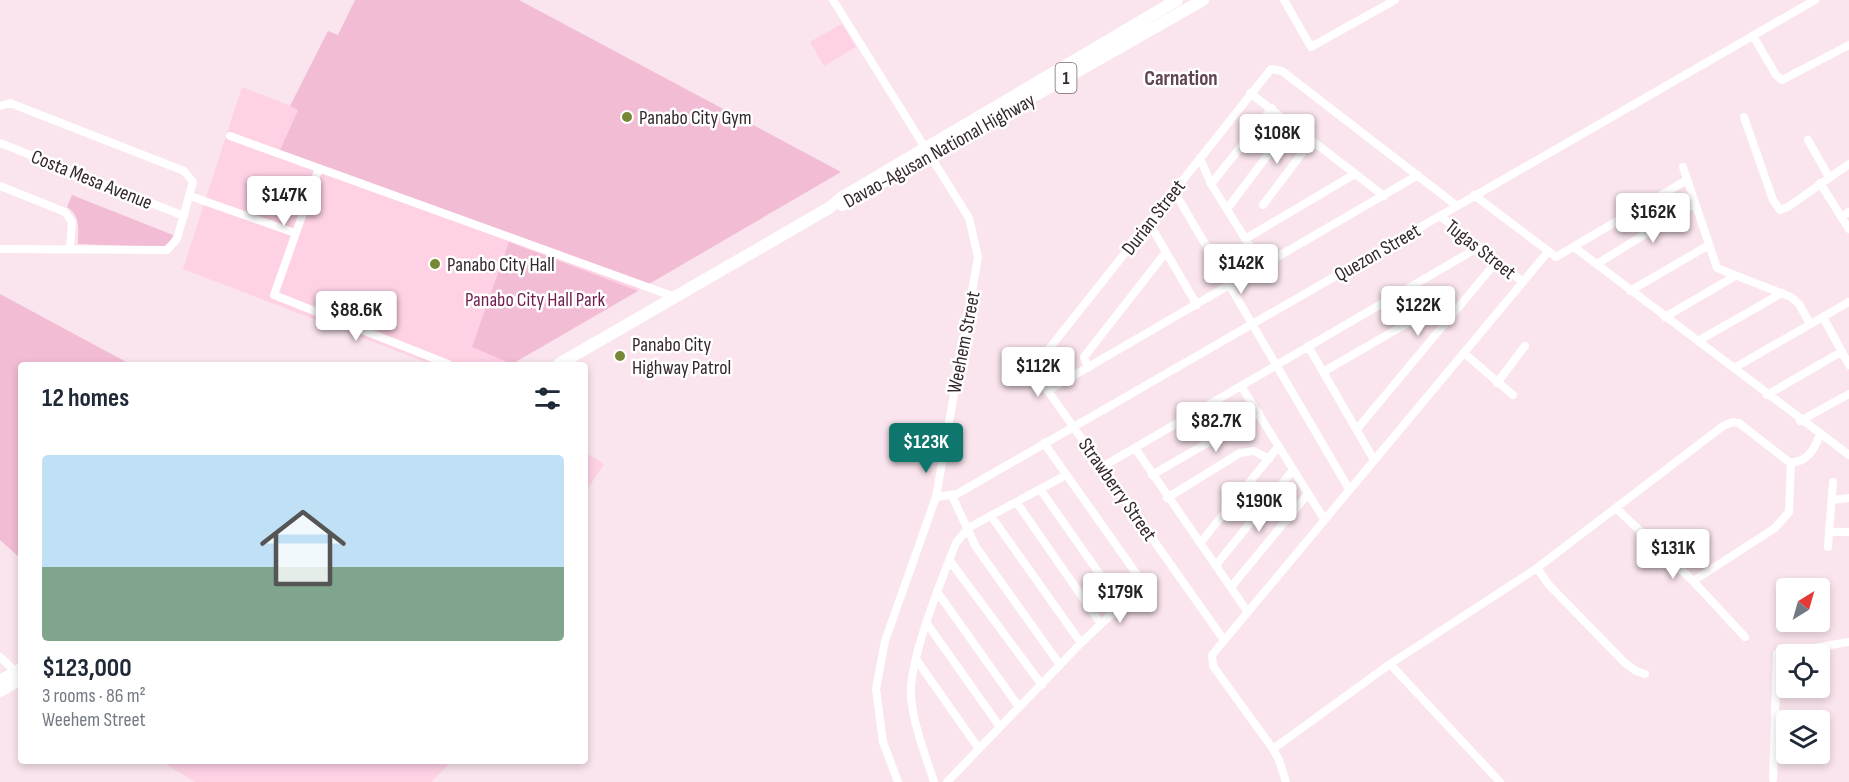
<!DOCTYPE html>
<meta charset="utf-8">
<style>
body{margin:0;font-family:"Sofia Sans Condensed",sans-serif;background:#f2f2f3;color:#1f2937;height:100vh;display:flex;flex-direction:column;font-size:22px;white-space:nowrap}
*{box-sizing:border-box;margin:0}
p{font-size:20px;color:#747a83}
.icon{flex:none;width:33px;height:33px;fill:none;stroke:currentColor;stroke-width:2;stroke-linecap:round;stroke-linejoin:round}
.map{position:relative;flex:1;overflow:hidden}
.sheet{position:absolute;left:18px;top:362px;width:570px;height:402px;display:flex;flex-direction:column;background:#fff;border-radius:6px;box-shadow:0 3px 9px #0003}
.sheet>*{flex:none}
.needle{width:39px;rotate:37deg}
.fabs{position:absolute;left:1776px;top:578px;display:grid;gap:12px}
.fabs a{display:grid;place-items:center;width:54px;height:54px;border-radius:6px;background:#fff;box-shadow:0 3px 9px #0003;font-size:30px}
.price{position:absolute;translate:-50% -51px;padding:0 14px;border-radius:6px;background:#fff;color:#222;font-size:20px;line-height:39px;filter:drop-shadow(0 2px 3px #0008)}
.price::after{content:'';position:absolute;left:50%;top:36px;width:18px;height:14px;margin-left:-9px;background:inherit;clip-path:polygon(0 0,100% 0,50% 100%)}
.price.current{background:#0f766e;color:#fff}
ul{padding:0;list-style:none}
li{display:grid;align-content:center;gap:12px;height:318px;padding:0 24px}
li span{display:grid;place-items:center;height:186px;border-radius:6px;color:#555}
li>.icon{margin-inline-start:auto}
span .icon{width:108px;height:108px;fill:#fffc;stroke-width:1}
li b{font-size:26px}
h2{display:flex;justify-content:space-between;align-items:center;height:72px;padding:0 24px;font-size:26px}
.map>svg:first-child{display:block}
</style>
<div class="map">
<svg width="1849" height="782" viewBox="0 0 1849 782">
<rect width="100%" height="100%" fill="#fae4ee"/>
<path fill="#fed1e5" d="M842 24 856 47 824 66 810 42Z
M242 87 298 109 281 150 649 284 512 364H431L183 269Z
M585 452 604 464 585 493Z
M441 760 448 765 431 782H195L161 761Z"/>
<path fill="#f2bcd5" d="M355 0H519L841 172 649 284 280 150 298 110 290 106 328 31 338 35Z
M72 195 173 235 170 243 162 247 78 244C78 229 81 216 67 207Z
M509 242 638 291 512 364 472 347Z
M0 294 130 364H21V559L0 540Z"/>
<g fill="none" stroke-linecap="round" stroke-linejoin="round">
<path stroke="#fff" stroke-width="8" d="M833 0 969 218 978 257 936 497 885 641 876 689 883 742 898 782
M1284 0 1311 47 1395 0
M1753 36 1776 75 1782 80 1849 45
M1250 93 1384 196
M0 106 10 103 184 171 193 182 177 239 167 250 0 249
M1744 117 1773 200 1780 210 1788 207 1849 164
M230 136 675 297
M1808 140 1829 177
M0 143 184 216
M1200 158 1211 184 1263 267
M1683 167 1717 268 1791 297 1799 304 1810 324
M319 168 274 295 448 364
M1820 183 1849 229
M1211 184 1272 108
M0 186 65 212 72 222 70 249
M1174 191 1349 489
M1474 195 1556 257 1687 180
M190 196 295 233
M1263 205 1312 140
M1227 209 1291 124
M1440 216 1523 282
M1841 217 1849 212
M1149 223 1197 305
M1245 239 1355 174
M1574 247 1849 455
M1597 264 1695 203
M1630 291 1709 245
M1665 317 1735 276
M1823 317 1849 365
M1698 341 1782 293
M1308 346 1374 460
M1464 353 1513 395
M1088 368 1084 357 1166 252
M1734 368 1849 302
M1323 372 1444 302
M1497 383 1525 346
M1241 386 1324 519
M1049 390 1418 175
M1767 395 1841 352
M1800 421 1849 394
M1357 429 1497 261
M1135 448 1247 611
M1102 467 1479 247
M1152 475 1259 413
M1040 489 1122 606
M952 496 976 547 1060 665
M936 497 957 494 1815 0
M1167 498 1240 453 1254 451 1269 459
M1833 500 1849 498
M1017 503 1101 624
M1616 508 1693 581 1745 637
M991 516 1081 643
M1829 532 1833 482
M1200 543 1278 447
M1828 547 1829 532H1849
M950 561 1042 685
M1216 565 1293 470
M1537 568 1549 585 1625 663 1636 671 1645 674
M1693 581 1775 528 1789 512 1791 462
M1231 587 1307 495
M938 593 1019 707
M928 625 1000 727
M1224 640 1036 374 1037 364 1271 69 1282 71 1457 206
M0 657 16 672
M916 659 979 749
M1390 664 1500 782
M1273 749 1390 664 1537 568 1723 426 1733 422 1739 423 1789 462C1806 464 1815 449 1820 434
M1773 779 1777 654 1849 642
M934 782C925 754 914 727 911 697 908 662 942 578 956 543L968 528 1066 475
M947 782 1081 643 1139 588 1138 576 1044 443
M1286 782 1279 760 1273 749 1213 666 1212 655 1547 253"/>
<path stroke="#fff" stroke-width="12" d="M842 205 1203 0
M559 364 829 208 841 198 1177 0
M0 681 21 669
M0 691 21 679"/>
</g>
<g fill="#768736" stroke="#fff" stroke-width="2">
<circle cx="627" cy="117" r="6"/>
<circle cx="435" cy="264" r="6"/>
<circle cx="620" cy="356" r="6"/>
</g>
<g text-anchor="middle" stroke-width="5" stroke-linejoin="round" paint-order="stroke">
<rect fill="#fff" stroke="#72686d" stroke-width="1.5" x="1055.5" y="63" width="21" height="30" rx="4.5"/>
<g font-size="18" font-weight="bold" fill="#35282e">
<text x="1066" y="84">1</text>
</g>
<g font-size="20" fill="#35282e" stroke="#fff" text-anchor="start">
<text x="639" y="124">Panabo City Gym</text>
<text x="447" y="271">Panabo City Hall</text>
<text x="632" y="351">Panabo City<tspan x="632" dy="23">Highway Patrol</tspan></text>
</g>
<g font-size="20" fill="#35282e" stroke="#fff">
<text transform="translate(939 150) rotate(-29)" y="7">Davao-Agusan National Highway</text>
<text transform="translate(92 179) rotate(22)" y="7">Costa Mesa Avenue</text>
<text transform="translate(1153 217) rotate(-52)" y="7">Durian Street</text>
<text transform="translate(1481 249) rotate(38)" y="7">Tugas Street</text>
<text transform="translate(1377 252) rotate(-30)" y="7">Quezon Street</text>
<text transform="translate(963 342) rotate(-79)" y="7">Weehem Street</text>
<text transform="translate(1118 489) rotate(55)" y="7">Strawberry Street</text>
</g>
<g font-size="20" fill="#731d4f" stroke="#fff">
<text x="535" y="306">Panabo City Hall Park</text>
</g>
<g font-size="21" font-weight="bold" fill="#614351" stroke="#fff">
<text x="1181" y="85">Carnation</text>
</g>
</g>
</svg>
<div class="fabs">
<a><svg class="needle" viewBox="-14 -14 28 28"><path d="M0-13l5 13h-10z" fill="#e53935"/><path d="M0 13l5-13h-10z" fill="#747a83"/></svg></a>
<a><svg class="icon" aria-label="locate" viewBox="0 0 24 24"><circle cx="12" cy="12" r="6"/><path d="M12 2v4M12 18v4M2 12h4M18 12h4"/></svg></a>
<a><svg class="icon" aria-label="layers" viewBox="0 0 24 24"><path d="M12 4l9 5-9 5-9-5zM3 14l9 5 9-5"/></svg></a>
</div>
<b class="price" style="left:1277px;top:165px">$108K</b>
<b class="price" style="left:284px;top:227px">$147K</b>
<b class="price" style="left:1653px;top:244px">$162K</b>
<b class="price" style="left:1241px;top:295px">$142K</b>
<b class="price" style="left:1418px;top:337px">$122K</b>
<b class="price" style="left:356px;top:342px">$88.6K</b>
<b class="price" style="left:1038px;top:398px">$112K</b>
<b class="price" style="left:1216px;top:453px">$82.7K</b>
<b class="price current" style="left:926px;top:474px">$123K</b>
<b class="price" style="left:1259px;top:533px">$190K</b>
<b class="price" style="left:1673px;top:580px">$131K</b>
<b class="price" style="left:1120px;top:624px">$179K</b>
<section class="sheet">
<h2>12 homes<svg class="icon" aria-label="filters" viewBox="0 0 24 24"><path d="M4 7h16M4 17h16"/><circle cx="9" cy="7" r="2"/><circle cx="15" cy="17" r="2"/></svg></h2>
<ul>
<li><span style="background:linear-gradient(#bfe0f5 60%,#7fa58c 0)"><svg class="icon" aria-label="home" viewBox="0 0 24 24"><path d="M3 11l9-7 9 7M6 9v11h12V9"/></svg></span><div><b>$123,000</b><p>3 rooms · 86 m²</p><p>Weehem Street</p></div></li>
</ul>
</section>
</div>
